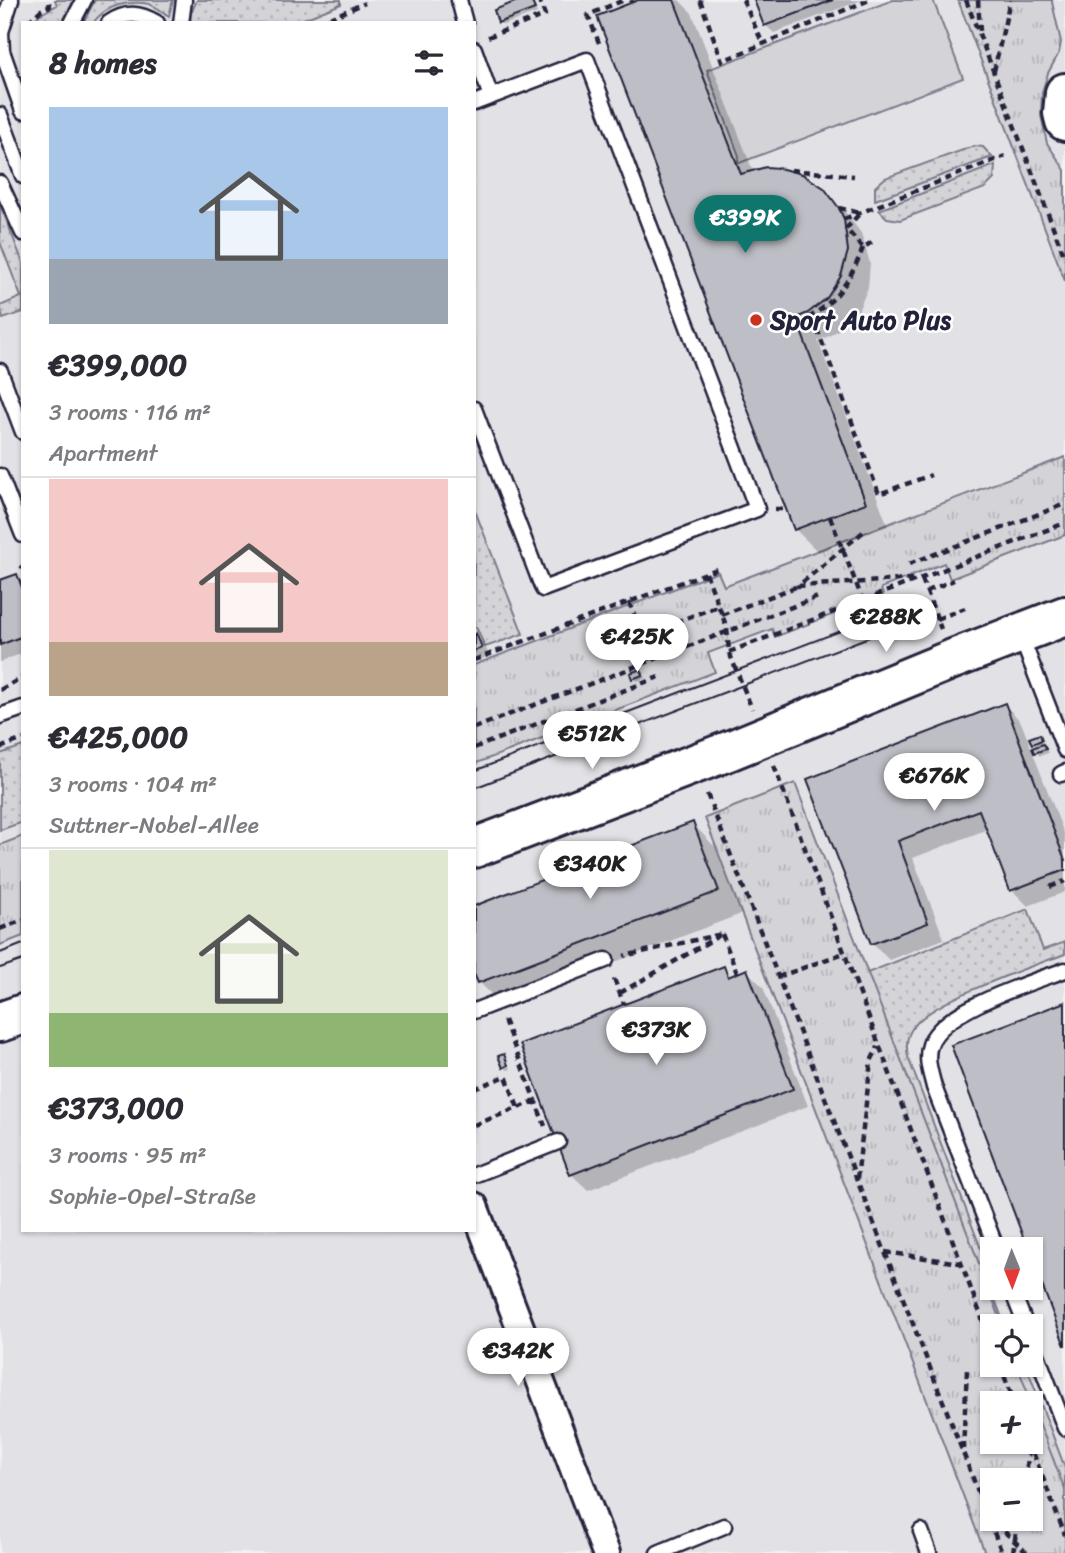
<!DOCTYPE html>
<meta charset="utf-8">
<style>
body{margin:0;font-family:Sriracha,sans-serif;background:#f7f7f7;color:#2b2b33;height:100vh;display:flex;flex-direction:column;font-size:26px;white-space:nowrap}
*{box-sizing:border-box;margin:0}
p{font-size:23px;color:#7c7c81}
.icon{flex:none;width:38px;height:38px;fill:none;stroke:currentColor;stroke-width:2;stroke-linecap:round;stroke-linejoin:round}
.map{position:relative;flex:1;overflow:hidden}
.side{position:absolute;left:21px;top:21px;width:455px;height:1211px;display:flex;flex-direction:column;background:#fff;border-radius:0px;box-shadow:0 2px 5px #0004}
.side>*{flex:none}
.needle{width:46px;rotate:179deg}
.controls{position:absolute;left:980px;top:1237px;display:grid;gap:14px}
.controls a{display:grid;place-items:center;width:63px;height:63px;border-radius:0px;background:#fff;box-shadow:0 2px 5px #0004;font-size:35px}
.price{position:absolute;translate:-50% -60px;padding:0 16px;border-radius:24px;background:#fff;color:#222;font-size:23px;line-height:46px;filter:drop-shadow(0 2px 4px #0008)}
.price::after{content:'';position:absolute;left:50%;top:42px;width:21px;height:16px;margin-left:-10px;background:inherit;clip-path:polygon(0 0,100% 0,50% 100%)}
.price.on{background:#0f766e;color:#fff}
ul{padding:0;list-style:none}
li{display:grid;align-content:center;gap:14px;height:371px;padding:0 28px}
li+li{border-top:2px solid #e1e1e2}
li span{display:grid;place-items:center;height:217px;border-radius:0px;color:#555}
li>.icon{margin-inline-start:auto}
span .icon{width:126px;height:126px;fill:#fffc;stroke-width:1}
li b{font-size:30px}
h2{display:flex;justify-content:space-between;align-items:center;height:84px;padding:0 28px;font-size:30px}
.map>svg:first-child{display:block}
</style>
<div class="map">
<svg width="1065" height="1553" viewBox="0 0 1065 1553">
<defs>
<pattern id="grass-dots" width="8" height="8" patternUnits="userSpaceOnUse" patternTransform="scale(1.75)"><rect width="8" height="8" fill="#d3d3d8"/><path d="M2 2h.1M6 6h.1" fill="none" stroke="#b5b5ba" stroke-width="1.8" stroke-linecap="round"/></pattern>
<pattern id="park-tufts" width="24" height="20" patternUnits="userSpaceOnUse" patternTransform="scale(1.75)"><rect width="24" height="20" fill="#d3d3d8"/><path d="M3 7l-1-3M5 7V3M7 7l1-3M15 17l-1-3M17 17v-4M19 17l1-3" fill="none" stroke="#b5b5ba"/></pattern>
</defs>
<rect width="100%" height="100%" fill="#f2f2f3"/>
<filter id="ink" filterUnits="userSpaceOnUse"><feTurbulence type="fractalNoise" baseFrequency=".0143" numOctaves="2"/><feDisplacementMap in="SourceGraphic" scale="14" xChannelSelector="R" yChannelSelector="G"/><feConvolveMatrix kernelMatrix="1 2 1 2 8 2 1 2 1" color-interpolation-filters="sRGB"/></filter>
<g filter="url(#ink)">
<path fill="#e2e2e6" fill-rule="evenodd" d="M0 0H1065V1553H0ZM23 23H474V1230H23ZM992 1250H1031V1288H992ZM992 1326H1031V1365H992ZM992 1404H1031V1442H992ZM992 1480H1031V1519H992Z"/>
<path fill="url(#grass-dots)" stroke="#7a7a8a" stroke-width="2" d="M55 0H74L62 23H31L39 15 57 5Z
M95 0H173L169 16C162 12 156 6 149 4 128 0 106 5 93 23H83Z
M197 0H341V4L294 23H190L191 13Z
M974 146 983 147 992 157 875 200V187L885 178Z
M995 165 994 179 985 188 900 220 887 218 879 210Z
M0 204 23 263V312L3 319 0 306 21 297 0 242Z
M474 508 523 634 485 647 476 627H474Z
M23 746V822L0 830V754Z
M1028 909 1043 950 1065 942V954C1030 967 935 999 914 1026 906 1036 906 1046 908 1057L992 1278V1288H995L992 1291 1005 1326H996L862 975Z
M1010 1365H1026L1065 1468V1509L1031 1404Z"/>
<path fill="url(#park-tufts)" stroke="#7a7a8a" stroke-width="2" fill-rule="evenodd" d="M958 0H1052V2L1061 42 1059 53 1048 73 1042 92 1041 115 1047 143 1065 170V281Z
M1065 457V535L950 579 944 563 881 588 883 595 775 637 772 629 708 653 715 672 474 764V665L718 572 724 586Z
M795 783 1003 1326H992V1365H1017L1065 1490V1553H985L705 818ZM992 1404H1031V1442H992ZM992 1480H1031V1519H992Z
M23 836V936L0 945V845Z"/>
<path fill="#d3d3d8" stroke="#7a7a8a" stroke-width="2" d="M893 0H933L963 78 737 164 739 156 707 70Z"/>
<path fill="#0003" d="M525 0H531L537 13 503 25 500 22Z
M643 0H679L692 13 753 171 822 190 846 213 861 233 870 263 868 288 858 311 850 321 831 335 818 341 888 526 818 552 795 529Z
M756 0H862L774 33 765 25Z
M16 576 23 582V653L0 662V582Z
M474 635 484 643 489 656 474 662Z
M641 671 646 678 637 681 634 678Z
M1005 705 1021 722 1065 836V892L1028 906 1012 890 988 829 913 858 944 939 889 960 872 943 809 780Z
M1040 736 1048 753 1040 756 1033 749 1037 748 1030 740Z
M693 824 715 847 741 914 502 1005 479 982Z
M723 968 732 977 747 971 763 987 808 1106 588 1190 571 1174Z
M503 1056 511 1069 508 1070 504 1067Z"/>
<path fill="#bebec6" stroke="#22223b" stroke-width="2" d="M520 0H531L535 9 498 23 494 10Z
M638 0H674L741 174 766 167 779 168 802 174 824 188 839 208 844 219 848 251 841 276 827 298 808 313 796 318 866 503 794 530 597 16Z
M754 0H833L764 26Z
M17 574 23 590V636L0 645V580Z
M476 633 482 648 474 651V634Z
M641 669 643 675 632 679 630 673Z
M1005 703 1065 860V870L1010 891 979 810 898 841 928 923 871 944 807 779Z
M1040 734 1042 740 1032 744 1029 738Z
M1043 744 1046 749 1034 753 1032 748Z
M693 822 719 891 478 983 474 974V906Z
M724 966 728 977 747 969 793 1089 570 1175 520 1044Z
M1065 1002V1346L1031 1256V1250H1028L951 1045Z
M504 1054 508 1065 503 1068 498 1056Z"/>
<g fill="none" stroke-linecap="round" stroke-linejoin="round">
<g stroke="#22223b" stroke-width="19">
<path id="lane" d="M11 0 1 32 2 51 23 111
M459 0 465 23
M72 23 84 0
M109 23C126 11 140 13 157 23
M181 23 184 0
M474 49 491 97
M474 103 587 60 757 509 543 589 474 409
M0 115 23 176
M0 183 23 233
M0 371 23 432
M0 476 23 535
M1020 634 1065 750
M0 716 23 708
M1061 774 1065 772
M474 1011 606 960
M474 1175 558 1142
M997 1250 934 1087C931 1074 925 1059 930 1045 940 1010 1033 982 1065 970
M1011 1288 1026 1326
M1031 1339 1065 1428
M921 1531 929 1553
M658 1553 724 1526"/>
</g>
<g stroke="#22223b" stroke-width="32">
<path id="street" d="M474 1206 606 1553"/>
</g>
<g stroke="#22223b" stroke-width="44">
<path id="secondary" d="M1065 93 1063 113 1065 121
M474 848 731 750 953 659 1065 616
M0 1022 23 1014"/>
</g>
<path stroke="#22223b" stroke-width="4.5" stroke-dasharray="7 5" stroke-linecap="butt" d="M631 0 632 2
M700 0 722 61 869 0
M743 0 763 44
M966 0 1065 258
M978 0 980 31
M28 22 41 10 50 6 48 0
M318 23 365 3
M488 37 545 15 539 0
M599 43 588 15 624 0
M994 71 1010 0
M791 170 854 176
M839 208 860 213 846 229 863 248 875 240
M844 219 1005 156
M798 324C834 304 848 286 863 248
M817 329 879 494 931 475
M775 509H785
M830 517 863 601
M863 532 798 586 914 579
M909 564 1065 504
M21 565 23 569
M706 573 727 628 729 652 752 709
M922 579 941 629
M927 591 954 580
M629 602 652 660
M722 615 798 586
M937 619 965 608
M642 635 718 606
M729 652 1065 523
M474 660 717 569
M0 690 23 677
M474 728 818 597
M0 748 23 739
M474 748 659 677
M774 766 992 1345
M707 794 1002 1553
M1050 887 1065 881
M0 929 23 920
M722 934 737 973
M778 977 844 953
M614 979 624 1004
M620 993 722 934 624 956
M504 1020 545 1126
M474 1089 506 1076 518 1108
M474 1125 541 1099
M857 1179 871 1061 878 1047
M885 1252 960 1263
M1000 1365 1015 1404
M1029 1442 1065 1535
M963 1449 967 1370
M1025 1480 1030 1445
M987 1515 1027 1553
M1013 1553 1018 1519"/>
<use href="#lane" stroke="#fff" stroke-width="14"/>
<use href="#street" stroke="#fff" stroke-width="26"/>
<use href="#secondary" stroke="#fff" stroke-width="38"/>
<path stroke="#22223b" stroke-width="2" d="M474 771 898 609
M474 788 903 624
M0 953 23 944
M0 968 23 960"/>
</g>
</g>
<circle fill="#c8321e" stroke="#fff" stroke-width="2.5" cx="756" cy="320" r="7"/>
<g text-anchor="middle" stroke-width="5" stroke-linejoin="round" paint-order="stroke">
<g font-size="26" font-weight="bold" fill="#22223b" stroke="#fff" text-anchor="start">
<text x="770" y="329">Sport Auto Plus</text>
</g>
</g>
</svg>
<div class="controls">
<a><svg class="needle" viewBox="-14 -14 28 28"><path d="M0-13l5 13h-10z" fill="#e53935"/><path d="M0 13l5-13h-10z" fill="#7c7c81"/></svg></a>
<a><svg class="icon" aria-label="locate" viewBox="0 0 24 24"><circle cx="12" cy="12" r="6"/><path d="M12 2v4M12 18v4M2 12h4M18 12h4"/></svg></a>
<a>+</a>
<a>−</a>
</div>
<b class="price on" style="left:745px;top:255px">€399K</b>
<b class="price" style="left:886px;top:654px">€288K</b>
<b class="price" style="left:637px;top:674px">€425K</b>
<b class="price" style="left:592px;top:771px">€512K</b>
<b class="price" style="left:934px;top:813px">€676K</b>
<b class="price" style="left:590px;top:901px">€340K</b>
<b class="price" style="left:656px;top:1067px">€373K</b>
<b class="price" style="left:518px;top:1388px">€342K</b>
<section class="side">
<h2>8 homes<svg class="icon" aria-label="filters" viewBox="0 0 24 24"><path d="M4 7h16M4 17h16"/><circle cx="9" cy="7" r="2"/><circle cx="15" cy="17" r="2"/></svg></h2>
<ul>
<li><span style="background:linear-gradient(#a9c7e8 70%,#9aa5b1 0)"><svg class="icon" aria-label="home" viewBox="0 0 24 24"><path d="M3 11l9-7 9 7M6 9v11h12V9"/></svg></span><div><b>€399,000</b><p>3 rooms · 116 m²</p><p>Apartment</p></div></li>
<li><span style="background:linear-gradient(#f6c9c9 75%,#b9a48a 0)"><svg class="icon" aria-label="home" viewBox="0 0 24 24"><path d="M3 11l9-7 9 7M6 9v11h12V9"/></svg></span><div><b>€425,000</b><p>3 rooms · 104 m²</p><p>Suttner-Nobel-Allee</p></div></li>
<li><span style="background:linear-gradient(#dfe7d0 75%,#8fb573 0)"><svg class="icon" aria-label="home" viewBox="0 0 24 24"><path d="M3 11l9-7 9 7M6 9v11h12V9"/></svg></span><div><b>€373,000</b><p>3 rooms · 95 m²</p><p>Sophie-Opel-Straße</p></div></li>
</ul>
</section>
</div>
